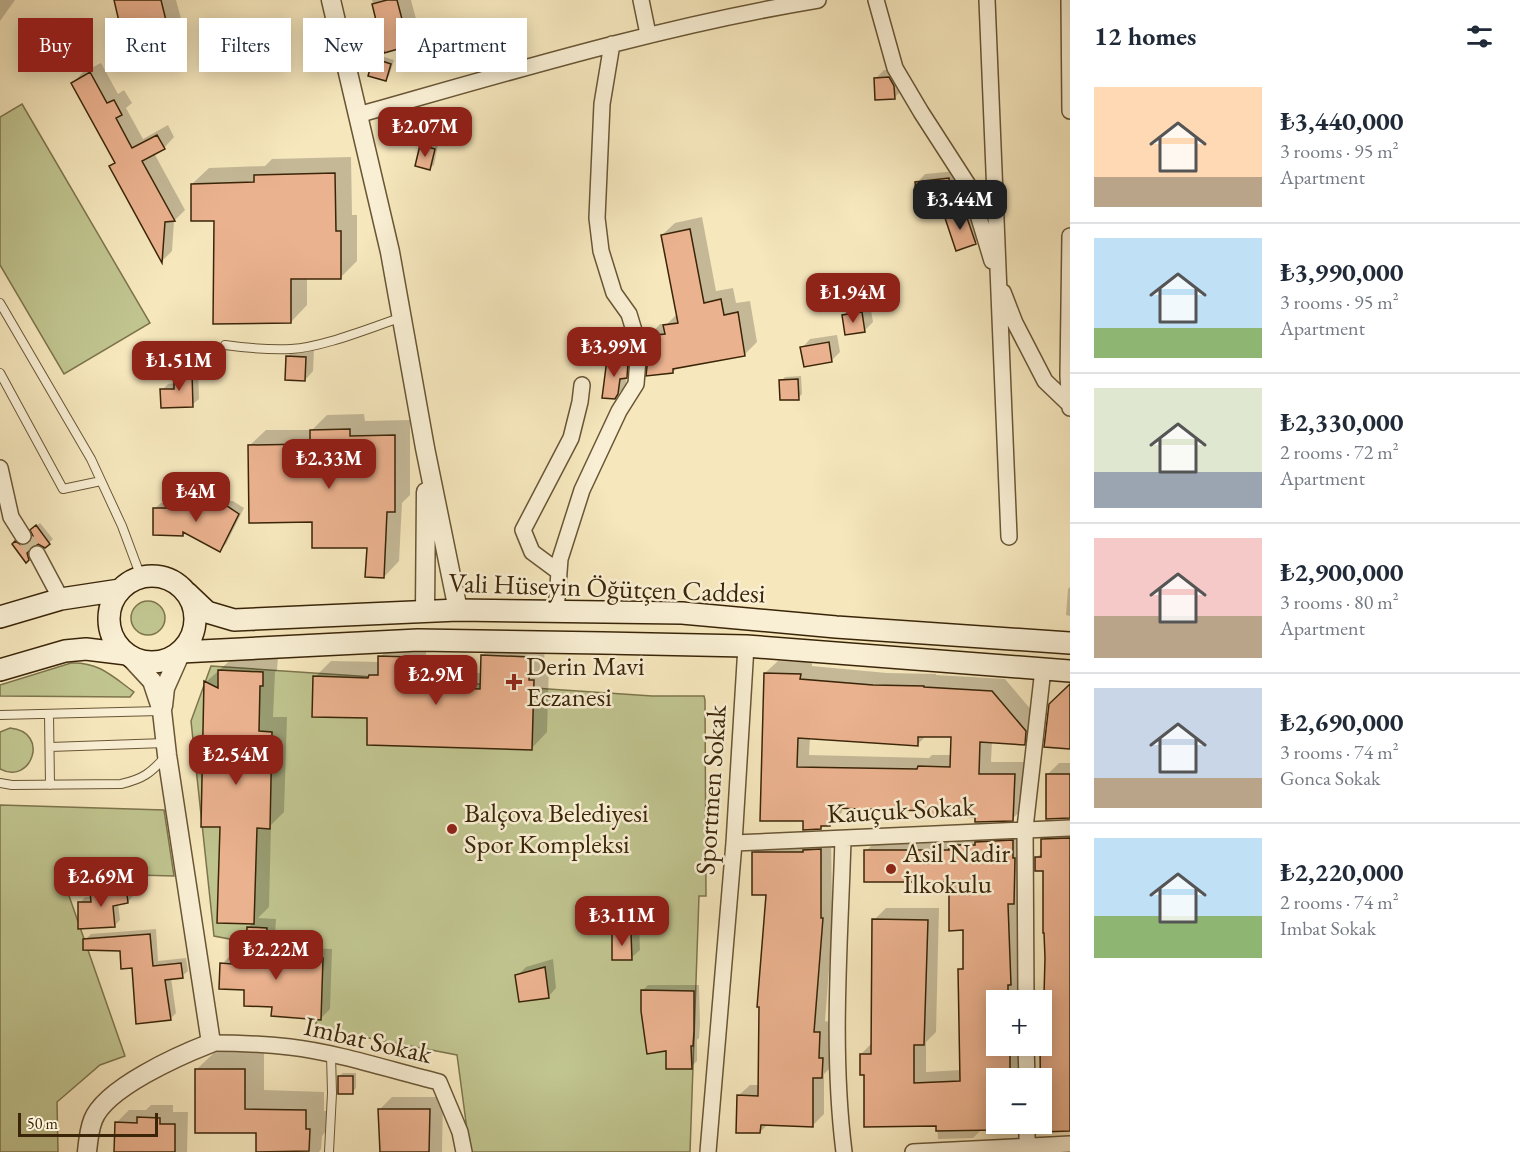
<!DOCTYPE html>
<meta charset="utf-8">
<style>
body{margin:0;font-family:"EB Garamond",serif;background:#f6f6f7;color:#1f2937;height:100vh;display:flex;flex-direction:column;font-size:22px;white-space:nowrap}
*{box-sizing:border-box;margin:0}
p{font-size:20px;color:#747a83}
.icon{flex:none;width:33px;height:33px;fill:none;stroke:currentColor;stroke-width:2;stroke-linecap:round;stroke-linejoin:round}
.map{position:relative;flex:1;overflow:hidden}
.sheet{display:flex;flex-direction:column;background:#fff;width:450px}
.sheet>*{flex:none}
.hud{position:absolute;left:18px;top:18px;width:570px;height:54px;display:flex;gap:12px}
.controls{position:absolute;left:986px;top:990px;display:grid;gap:12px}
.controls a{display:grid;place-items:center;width:66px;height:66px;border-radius:0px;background:#fff;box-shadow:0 3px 15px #0003;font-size:30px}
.scale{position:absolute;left:18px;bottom:15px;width:140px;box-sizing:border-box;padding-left:6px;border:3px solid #3a2508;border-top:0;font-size:16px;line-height:21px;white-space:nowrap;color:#3a2508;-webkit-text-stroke:4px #f9efd4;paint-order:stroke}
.price{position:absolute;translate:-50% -51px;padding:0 14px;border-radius:12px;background:#8f2418;color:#fff;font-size:20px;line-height:39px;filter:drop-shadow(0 2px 3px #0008)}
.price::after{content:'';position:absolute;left:50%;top:36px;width:18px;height:14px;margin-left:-9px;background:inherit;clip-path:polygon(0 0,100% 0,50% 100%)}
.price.active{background:#222;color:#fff}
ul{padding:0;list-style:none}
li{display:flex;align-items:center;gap:18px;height:150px;padding:0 24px}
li+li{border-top:2px solid #e0e1e3}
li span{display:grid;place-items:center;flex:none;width:168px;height:120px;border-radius:0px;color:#555}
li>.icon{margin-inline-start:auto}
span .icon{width:72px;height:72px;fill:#fffc;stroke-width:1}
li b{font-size:26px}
h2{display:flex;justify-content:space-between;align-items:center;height:72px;padding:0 24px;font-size:26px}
.chip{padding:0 21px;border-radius:0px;background:#fff;box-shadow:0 3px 15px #0003;font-size:21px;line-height:54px}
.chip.active{background:#8f2418;color:#fff}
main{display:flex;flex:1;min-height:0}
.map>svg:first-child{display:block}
</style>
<main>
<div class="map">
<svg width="1070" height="1152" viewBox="0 0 1070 1152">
<rect width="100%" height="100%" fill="#f6e7bd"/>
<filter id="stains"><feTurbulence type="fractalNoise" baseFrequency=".00333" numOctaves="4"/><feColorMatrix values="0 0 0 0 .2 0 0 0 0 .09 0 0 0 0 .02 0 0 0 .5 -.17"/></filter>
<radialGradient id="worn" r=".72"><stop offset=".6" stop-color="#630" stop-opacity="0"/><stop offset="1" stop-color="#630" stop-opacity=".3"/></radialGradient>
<path fill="#c0c48f" stroke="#7d744c" stroke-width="1.5" d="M22 104 150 323 64 374 0 265V117Z
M131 618a17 17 0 1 1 34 0a17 17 0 1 1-34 0Z
M71 663C99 662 112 676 134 692L130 697 0 696V685Z
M211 666 652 696H704L705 700 706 896H699L690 1152H470L457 1055 316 1028V978L251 971 245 942 214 936 191 721Z
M10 728C51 732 31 786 0 769V732Z
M0 805 164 810 174 876 61 873 125 1056 100 1065 57 1102 58 1152H0Z"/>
<path fill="#0003" fill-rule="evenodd" d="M0 0H15L0 21Z
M115 0H176L184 30 171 43Z
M372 0H411L420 34 409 45 385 51Z
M378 55 394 60 389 76 386 80 374 59Z
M101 63 118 94 124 90 132 103 126 108 143 139 168 125 174 137 164 148 154 153 185 210 174 221 172 251 162 261 111 166 116 161 73 83 83 72Z
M884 70H898L903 89 894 98 875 79Z
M425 142 438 145 434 165 430 168 422 146Z
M351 157 352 215H357V261L341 277 307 278V305L291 322 215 219 192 184 209 168 265 166 272 159Z
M957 171 959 189 950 197 917 183 925 174Z
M973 204 983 235 975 243 947 218 955 210Z
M702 217 716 291 733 288 736 303 750 301 757 342 744 355 678 366 673 372 650 347 648 337 660 324H667L678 313 662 235 675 223Z
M814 279V282L831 279 833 296 829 299 811 281Z
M870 304 873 322 864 331 844 315 852 307Z
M837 335 840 352 831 361 802 348 810 339Z
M296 348 314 349 313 371 305 380 288 356Z
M617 351 636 353 635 368 627 375 626 384 623 389 614 398 608 360Z
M182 366H198L199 399 192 405 162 390 168 384 176 383 175 373Z
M801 376 802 394 798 398 781 381 785 377Z
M364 414 365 421 410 420V495L402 503 399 561 384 577 368 546 313 521 250 445 266 430H312L327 415Z
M233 501 244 508 226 544 220 550 185 531 182 534 155 508 161 503Z
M40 523 53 539 49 543 33 544 30 548 32 555 26 560 14 544 20 538 27 543 32 541 36 526Z
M1070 587V616L1066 615 1068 589Z
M498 640 545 641 544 664H549L547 732 532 748 369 717 315 677 331 661 380 662V657L396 641 426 642V661H428V672L482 673V656Z
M235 656 278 657 277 670 275 672 273 717H287L284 812 271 825 269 907 258 918 276 919 274 953 301 954 307 948 332 949 330 1009 321 1018 273 1005 246 989 222 964 231 955 248 956 249 927 254 922 221 826 202 825 206 682Z
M778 661 812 662V666L887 673 936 674V675L1005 679 1038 718 1037 731 1024 744 992 741 991 762H1026L1025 807 1012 819 932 809 842 806V812L830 825 823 824 820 828 805 820 765 673ZM926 736H952V755H932L929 758 809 755 810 738 918 744Z
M1059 763H1070V818L1048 774Z
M1070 828V1130L1040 1078 1042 995 1046 992 1045 870 1036 858 1043 852V840L1054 829Z
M1024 829 1020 1000H996V1046H1021L1022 1078H996V1124H1004L999 1129H982L973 1138 938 1139 937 1125 866 1074 861 1054 872 1043 874 920 886 908H939L936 1032 926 1042V1072L961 1070 960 969 965 965 964 929 950 880 866 851 878 839Z
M831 838 832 907H834L825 1021 830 1022V1047H833V1065L824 1074V1114L813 1125 768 1124 760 1132 738 1096 750 1085H759L768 894 753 853 765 842Z
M131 882 133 896 128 902 118 903 120 920 114 926 80 903 85 897H92L91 892 97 887Z
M622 925H639L640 950 631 958 613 934Z
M156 929 158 961 186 958 188 971 182 976 171 978 176 1013 170 1019 121 949 85 940 91 934Z
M553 959 556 988 548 997 517 976 526 967Z
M648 985H699L700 1024 699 1038 697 1040V1061L691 1067 667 1049 642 991Z
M216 1051H264V1090L324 1092V1111H328L327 1130 322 1136 321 1149 319 1152H262L258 1131 197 1069Z
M343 1073H356V1088L352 1092 339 1076Z
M392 1097H443L442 1152H379V1110Z
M151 1105H173V1112H188L187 1152H116V1123L129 1110H146Z"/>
<path fill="#ebb28f" stroke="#3a2508" stroke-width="1.5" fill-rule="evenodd" d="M114 0H161L172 45 127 56Z
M387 0H397L409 46 384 53 372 4Z
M373 58 391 64 386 81 368 76Z
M90 72 107 103 114 100 122 115 116 118 132 148 157 135 165 149 142 161 175 221 165 222 162 263 109 166 115 163 71 83Z
M889 77 894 86 895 99 875 100 874 78Z
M420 145 435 149 430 170 415 166Z
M335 173 336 231H341V279H291V323L213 324 214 221H191V184L254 182V175Z
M949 178 951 199 917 202 915 182Z
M965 212 976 244 956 251 945 218Z
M690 229 704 303 721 299 724 315 738 312 745 356 673 369V373L646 376 649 347 646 336 665 334 663 325 678 323 661 235Z
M827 278 830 301 813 303 810 281Z
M862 312 865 332 845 335 842 315Z
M829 342 832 362 804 367 800 347Z
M286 356 306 357 305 381 285 380Z
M607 359 628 362 627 378 620 379 618 394 615 399 602 398Z
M174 372H192L193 407 161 408 160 389H174Z
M798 379 799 400H780L779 380Z
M350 429V436L395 435V512H387L384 578 365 577 367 548H312V522L249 523 248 445 310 444V430Z
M169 506H227L239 514 220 552 183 532V536L153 535V508H169Z
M36 525 50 544 45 548 38 544 32 546 27 553 29 560 26 563 12 544 15 541 23 546 29 544 33 536 30 530Z
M481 655 530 657 529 680H534L532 750 367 745V718L312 717 313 676 368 678 369 675H378V656L411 657 410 676H413V687L480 689Z
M218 670 263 672V686H260L259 731 272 732 270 829 257 828 254 924 217 923 220 827H201L204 681 218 688Z
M764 673 801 674 800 679 873 685 924 686V687L992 691 1026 731 1025 745 980 742 979 774H1015L1013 821 975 822V817L930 816V811L831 808 830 826H821V829L803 830V821H760ZM918 737H951L950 767 918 766 917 769 797 767 798 738 918 746Z
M1070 684V749L1044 747 1049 704Z
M1046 774H1070V818L1046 819Z
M1070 838V1131L1041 1132 1040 1046 1041 995H1044L1045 958 1044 933H1043V871H1035V857H1041V839Z
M1013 840V858H1015L1014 904H1008L1011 985H1008V1000H996V1046H1010V1078H996V1130L936 1131V1126L864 1127V1075H860V1054H871L872 919 928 920 924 1045H914V1083L960 1081 958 969H963V930L949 931V882H864V850H949V845H975V842Z
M821 849V918H823L814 1032H820L819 1058H823L822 1078H813V1127L761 1125 760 1133H736L737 1095 758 1096 759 1007H757L766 895H752V852H803V850Z
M126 886 128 903 113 906 115 927 78 929V902H91L90 892Z
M247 927 267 928 266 961 296 962V957L323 958 321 1020 271 1016 272 1007 244 1006V990L219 989 220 963 246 965Z
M612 933H631L632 960H612Z
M150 934 153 966 181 963 183 978 165 980 171 1020 136 1024 132 968 121 969 120 951 83 950V939Z
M545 967 549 998 519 1002 515 975Z
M641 990 694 991V1031L693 1046H691L692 1069H666V1051L647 1054 641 1011Z
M195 1069H245V1109L306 1110V1129H310L309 1151 256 1152V1133H195Z
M338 1076H353V1094H338Z
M378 1109H430L429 1152H380Z
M137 1117 160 1118V1124H175V1152H114L115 1122 137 1123Z"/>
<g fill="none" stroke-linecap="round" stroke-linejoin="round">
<path stroke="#d0c099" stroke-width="15" stroke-dasharray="15 8" stroke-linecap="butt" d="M23 536 37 554"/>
<g stroke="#695635" stroke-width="10">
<path id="service" d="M0 303 91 459 122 526 141 577
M225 345C247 348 269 350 291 349 324 347 369 328 400 318
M0 373 63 489 101 481
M49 714 50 785
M0 715 160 711
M50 747 165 743
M0 783 12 785 121 784C143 779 151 773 166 756
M329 1152 332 1093 331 1055"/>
</g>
<g stroke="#695635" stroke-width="18">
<path id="minor" d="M641 0 648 34
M876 0 895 68 921 112 970 188 992 261
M987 0 1009 537
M1069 0 1070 111
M358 115C510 72 662 26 818 0
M1070 236 1068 376 1070 408
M1003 292 1015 323 1045 381 1070 405
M0 468 11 517 23 536
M37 554 61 599
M559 572 532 552 523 530 571 438 580 402 582 385
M556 612 560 559 582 490 619 411 636 384 639 347 629 314 614 293 601 251 597 218 602 104 612 44
M843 839C840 943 831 1048 844 1152
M734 843 1070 828
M1026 1000 1025 828 1043 669
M211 1043C238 1043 264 1044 290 1047 340 1053 390 1070 439 1082L460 1132 464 1152
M1026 1046 1027 1078
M1027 1124V1152
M708 1152 734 843 746 646
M913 1152 1070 1144"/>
</g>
<g stroke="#695635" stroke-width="21">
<path id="tertiary" d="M331 0 390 252 425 448 458 610
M425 611 426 492
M163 706 165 688 181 652
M87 1152C88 1142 89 1130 93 1120 105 1088 180 1055 211 1043L167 755 162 711 152 681 127 654"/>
</g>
<g stroke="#3a2508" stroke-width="24">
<path id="secondary" d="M109 619a43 43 0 1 1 86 0a43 43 0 1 1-86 0Z
M187 593 207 612 234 620 458 610 682 613 836 627 1070 643
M0 617 61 599 120 590
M181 652 418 640 603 643 746 646 1070 671
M0 670 65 651 86 649 127 654"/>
</g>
<use href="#service" stroke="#f9efd4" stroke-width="8"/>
<use href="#minor" stroke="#f9efd4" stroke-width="15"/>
<use href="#tertiary" stroke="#f9efd4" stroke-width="18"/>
<use href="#secondary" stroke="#f9efd4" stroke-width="21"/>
</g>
<g fill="#8f2418" stroke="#f9efd4" stroke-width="2">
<path d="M511 673h6v6h6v6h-6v6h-6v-6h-6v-6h6z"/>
<circle cx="452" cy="829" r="6"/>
<circle cx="891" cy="869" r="6"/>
</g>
<g text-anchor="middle" stroke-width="5" stroke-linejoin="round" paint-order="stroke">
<g font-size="27" fill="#3a2508" stroke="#f9efd4">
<text transform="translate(607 588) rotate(2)" y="9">Vali Hüseyin Öğütçen Caddesi</text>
<text transform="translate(711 790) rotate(-86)" y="9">Sportmen Sokak</text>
<text transform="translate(901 810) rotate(-3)" y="9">Kauçuk Sokak</text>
<text transform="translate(368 1040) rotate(13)" y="9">Imbat Sokak</text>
</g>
<g font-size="27" fill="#3a2508" stroke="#f9efd4" text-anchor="start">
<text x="526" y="675">Derin Mavi<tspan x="526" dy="31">Eczanesi</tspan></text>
<text x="464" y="822">Balçova Belediyesi<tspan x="464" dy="31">Spor Kompleksi</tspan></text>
<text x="903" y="862">Asil Nadir<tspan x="903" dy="31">İlkokulu</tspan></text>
</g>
</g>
<rect width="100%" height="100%" filter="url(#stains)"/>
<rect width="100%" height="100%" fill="url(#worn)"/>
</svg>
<div class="controls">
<a>+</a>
<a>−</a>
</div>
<div class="scale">50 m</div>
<b class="price" style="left:425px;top:158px">₺2.07M</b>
<b class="price active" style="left:960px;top:231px">₺3.44M</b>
<b class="price" style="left:853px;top:324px">₺1.94M</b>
<b class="price" style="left:614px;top:378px">₺3.99M</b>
<b class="price" style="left:179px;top:392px">₺1.51M</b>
<b class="price" style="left:329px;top:490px">₺2.33M</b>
<b class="price" style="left:196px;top:523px">₺4M</b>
<b class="price" style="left:436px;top:706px">₺2.9M</b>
<b class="price" style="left:236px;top:786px">₺2.54M</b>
<b class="price" style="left:101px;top:908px">₺2.69M</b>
<b class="price" style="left:622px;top:947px">₺3.11M</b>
<b class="price" style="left:276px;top:981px">₺2.22M</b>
<div class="hud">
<a class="chip active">Buy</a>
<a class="chip">Rent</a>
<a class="chip">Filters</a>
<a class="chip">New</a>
<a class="chip">Apartment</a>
</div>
</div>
<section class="sheet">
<h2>12 homes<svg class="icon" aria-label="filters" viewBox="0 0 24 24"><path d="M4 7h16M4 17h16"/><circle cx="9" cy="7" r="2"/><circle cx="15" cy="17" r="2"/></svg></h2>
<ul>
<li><span style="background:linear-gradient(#ffd9b3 75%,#b9a48a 0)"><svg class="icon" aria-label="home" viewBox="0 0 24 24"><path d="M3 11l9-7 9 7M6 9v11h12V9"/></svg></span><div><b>₺3,440,000</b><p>3 rooms · 95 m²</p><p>Apartment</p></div></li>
<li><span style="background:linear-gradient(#bfe0f5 75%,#8fb573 0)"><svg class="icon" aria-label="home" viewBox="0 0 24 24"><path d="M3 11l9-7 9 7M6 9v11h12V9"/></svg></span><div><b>₺3,990,000</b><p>3 rooms · 95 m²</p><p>Apartment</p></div></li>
<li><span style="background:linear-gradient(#dfe7d0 70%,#9aa5b1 0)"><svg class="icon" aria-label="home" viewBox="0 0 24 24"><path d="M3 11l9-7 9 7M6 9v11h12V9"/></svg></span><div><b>₺2,330,000</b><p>2 rooms · 72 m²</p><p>Apartment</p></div></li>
<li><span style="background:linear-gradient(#f6c9c9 65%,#b9a48a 0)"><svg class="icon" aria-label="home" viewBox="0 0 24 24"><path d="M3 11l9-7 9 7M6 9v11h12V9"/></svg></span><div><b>₺2,900,000</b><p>3 rooms · 80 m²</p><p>Apartment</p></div></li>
<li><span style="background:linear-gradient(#c9d6e8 75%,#b9a48a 0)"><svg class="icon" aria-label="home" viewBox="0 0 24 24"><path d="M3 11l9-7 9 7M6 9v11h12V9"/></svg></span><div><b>₺2,690,000</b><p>3 rooms · 74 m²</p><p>Gonca Sokak</p></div></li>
<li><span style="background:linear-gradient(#bfe0f5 65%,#8fb573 0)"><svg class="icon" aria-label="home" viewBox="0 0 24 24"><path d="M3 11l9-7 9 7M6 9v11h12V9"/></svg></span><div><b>₺2,220,000</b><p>2 rooms · 74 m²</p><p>Imbat Sokak</p></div></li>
</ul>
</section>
</main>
